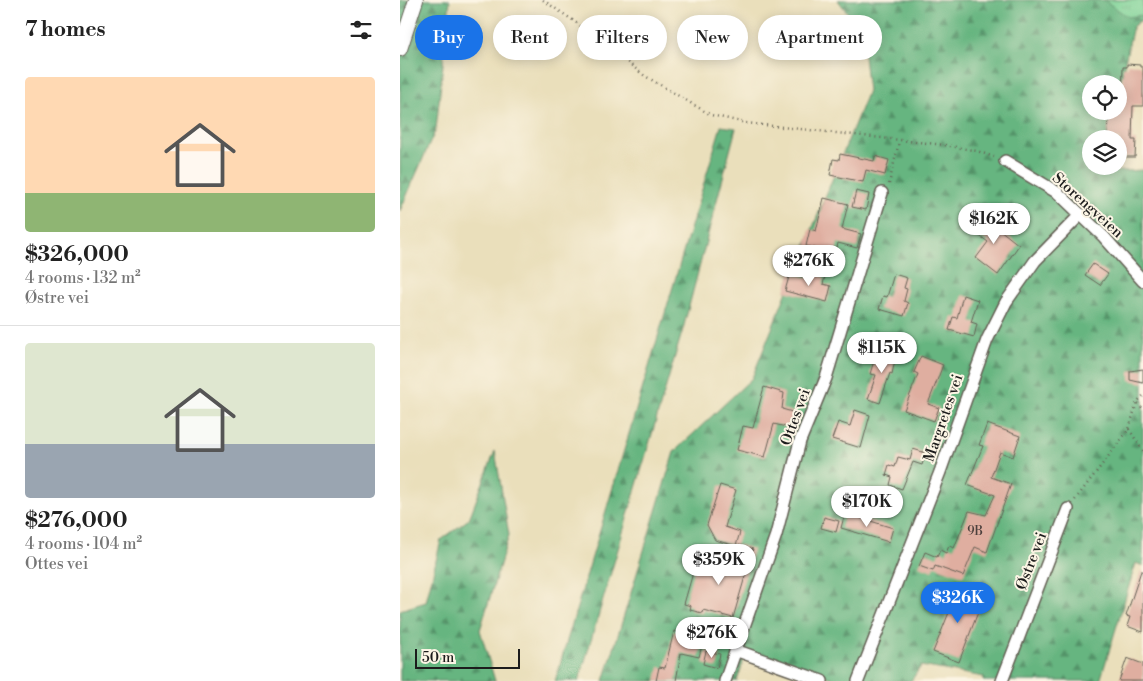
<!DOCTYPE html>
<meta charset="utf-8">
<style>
body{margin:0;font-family:"Libre Bodoni",serif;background:#f2f2f2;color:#222;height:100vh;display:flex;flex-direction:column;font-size:19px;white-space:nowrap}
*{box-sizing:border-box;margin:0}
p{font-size:16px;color:#767676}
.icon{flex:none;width:28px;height:28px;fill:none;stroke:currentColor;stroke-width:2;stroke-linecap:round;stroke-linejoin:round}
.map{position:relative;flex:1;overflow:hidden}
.details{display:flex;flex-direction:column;background:#fff;width:400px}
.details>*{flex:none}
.guide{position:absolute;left:15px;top:15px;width:475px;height:45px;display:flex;gap:10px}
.tools{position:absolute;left:682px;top:75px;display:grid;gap:10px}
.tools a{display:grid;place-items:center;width:45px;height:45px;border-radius:50%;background:#fff;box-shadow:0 2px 12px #0003;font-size:25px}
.scale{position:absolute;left:15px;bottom:12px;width:105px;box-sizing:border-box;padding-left:5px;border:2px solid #1c1c1c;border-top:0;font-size:14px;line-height:18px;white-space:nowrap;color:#1c1c1c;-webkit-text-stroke:4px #fcf5e5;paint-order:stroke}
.price{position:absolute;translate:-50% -42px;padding:0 11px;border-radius:18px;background:#fff;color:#222;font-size:16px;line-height:32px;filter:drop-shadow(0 1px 2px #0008)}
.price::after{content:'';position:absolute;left:50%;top:30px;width:15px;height:11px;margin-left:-8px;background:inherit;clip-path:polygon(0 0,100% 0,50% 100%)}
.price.current{background:#1a73e8;color:#fff}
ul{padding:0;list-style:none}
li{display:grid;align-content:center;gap:10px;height:265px;padding:0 25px}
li+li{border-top:1px solid #e0e0e0}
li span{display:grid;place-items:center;height:155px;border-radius:5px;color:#555}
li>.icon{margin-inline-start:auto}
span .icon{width:90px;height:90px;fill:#fffc;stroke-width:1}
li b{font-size:21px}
h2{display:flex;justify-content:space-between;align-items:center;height:60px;padding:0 25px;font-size:21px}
.chip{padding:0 18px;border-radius:22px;background:#fff;box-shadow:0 2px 12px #0003;font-size:18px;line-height:45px}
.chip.current{background:#1a73e8;color:#fff}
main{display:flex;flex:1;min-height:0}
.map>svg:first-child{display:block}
</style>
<main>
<section class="details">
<h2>7 homes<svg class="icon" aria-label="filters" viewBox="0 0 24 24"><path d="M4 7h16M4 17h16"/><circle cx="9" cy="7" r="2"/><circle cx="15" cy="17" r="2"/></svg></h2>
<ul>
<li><span style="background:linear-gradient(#ffd9b3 75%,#8fb573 0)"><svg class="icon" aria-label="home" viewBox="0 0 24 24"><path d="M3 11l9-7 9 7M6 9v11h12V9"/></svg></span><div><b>$326,000</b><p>4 rooms · 132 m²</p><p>Østre vei</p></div></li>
<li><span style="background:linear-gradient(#dfe7d0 65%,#9aa5b1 0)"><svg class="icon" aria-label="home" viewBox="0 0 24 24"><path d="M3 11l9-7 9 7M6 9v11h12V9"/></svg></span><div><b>$276,000</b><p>4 rooms · 104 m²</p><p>Ottes vei</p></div></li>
</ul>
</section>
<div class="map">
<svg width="743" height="681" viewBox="0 0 743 681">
<defs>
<pattern id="forest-firs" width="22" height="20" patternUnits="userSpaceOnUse" patternTransform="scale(1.25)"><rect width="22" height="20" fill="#66b580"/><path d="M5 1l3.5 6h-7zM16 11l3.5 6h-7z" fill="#539268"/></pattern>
<pattern id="park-tufts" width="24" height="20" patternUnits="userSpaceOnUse" patternTransform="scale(1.25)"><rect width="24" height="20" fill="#7ed397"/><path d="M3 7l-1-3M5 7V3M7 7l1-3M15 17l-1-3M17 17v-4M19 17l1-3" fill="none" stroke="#6cb582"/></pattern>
</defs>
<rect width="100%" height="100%" fill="#fcf5e5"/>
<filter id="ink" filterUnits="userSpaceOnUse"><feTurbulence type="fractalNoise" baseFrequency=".02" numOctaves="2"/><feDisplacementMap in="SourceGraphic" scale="10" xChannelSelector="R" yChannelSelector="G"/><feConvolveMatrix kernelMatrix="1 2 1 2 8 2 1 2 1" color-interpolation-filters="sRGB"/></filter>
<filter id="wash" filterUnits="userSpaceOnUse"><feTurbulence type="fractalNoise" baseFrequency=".0096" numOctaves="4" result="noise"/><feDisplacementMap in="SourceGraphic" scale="20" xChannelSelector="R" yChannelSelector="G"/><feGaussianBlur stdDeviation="1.12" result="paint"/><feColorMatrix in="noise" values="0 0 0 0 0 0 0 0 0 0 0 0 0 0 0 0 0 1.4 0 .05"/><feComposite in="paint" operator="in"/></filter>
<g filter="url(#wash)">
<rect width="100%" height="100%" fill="#eadfbb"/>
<path fill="url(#forest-firs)" stroke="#41684e" d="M0 0H50L36 129 0 211Z
M438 0H743V19L733 26 719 88V84H691V111H713L706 139H691V166H700L699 172 743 170V566L736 563 700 681H583L584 677 521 666 511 681H442L346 653 337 681H204L274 452 352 378 468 91 461 31Z
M321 126 336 128 283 329 179 681H155Z
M95 451 109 535 80 630 95 681H0V610L26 602 41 540 69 519Z"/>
<path fill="url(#park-tufts)" stroke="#4d785a" d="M704 0H743V15L728 17Z"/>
<g id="blocks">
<path fill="#dfaea0" d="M727 64 740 65V67H743V106H733L732 140H736L735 157H719V139H708L709 114H717L719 111V101H722L723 67H727Z
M440 154 474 161 475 156 489 160 485 175 466 170 463 182 430 175 433 159 439 160Z
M456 191 469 194 466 210 452 207Z
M424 198 448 204 442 229 461 234 457 248 438 243 436 253 406 246 410 229 416 231Z
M580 214 619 245 598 275 576 258 588 242 569 228Z
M693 264 708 274 700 285 685 275Z
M390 273 410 278 411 273 425 277 423 284 431 286 427 302 385 291Z
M494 274 507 278 504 288 507 289 504 301 508 303 504 316 479 309 483 296 487 297Z
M563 295 578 300 571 322 577 324 574 337 549 330 553 317 557 318Z
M486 348 497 351 492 374 490 373 480 403 468 399 476 375 470 374 476 354 483 356Z
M521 356 543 365 528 404 539 408 534 421 504 410 518 374 514 372Z
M743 369V383L730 380V371Z
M364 387 384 393 382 409 399 414 394 429 374 424 365 457 337 450 343 426 353 428Z
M455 410 470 415 461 448 432 439 438 422 450 426Z
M587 424 620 436 613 457 600 452 591 477 611 484 587 552 575 547 563 576 535 566 533 571 519 566 525 552 537 557 540 550 546 553 549 546 554 548 569 511 586 515 595 495 567 485 583 446 579 445Z
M513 449 526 453 522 465 513 462 502 489 490 485 492 477 486 475 489 465 495 467 498 457 510 460Z
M320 485 336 490 325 527 340 532 336 546 315 540 307 525Z
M445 513 493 528 489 542 441 528Z
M424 517 439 521 436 532 421 528Z
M339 545 353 549 333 618 303 610 302 613 290 610 291 606 284 604 296 562 320 569 321 567 331 570Z
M741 571H743V632L727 626 730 617 726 616Z
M550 587 583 599 559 662 533 652 552 605 544 602Z
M274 631 301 638 299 644 302 645 299 657 281 653 276 681H256L259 667 265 668Z
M306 651 320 654 317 668 303 664Z
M727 658 743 664V681H719Z"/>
</g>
</g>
<g filter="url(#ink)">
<use href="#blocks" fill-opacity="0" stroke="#646054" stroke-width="1"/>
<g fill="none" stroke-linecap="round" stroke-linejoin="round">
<g stroke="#646054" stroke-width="14">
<path id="minor" d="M605 161 658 193 704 237 743 281
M335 650 422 681
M325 681 376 535 400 441 426 378 482 193
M458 681 540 472 587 340 606 302 635 261 681 214
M602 681 668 509"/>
</g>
<g stroke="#646054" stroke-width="16">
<path id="tertiary" d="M0 49 16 0"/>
</g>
<path stroke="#646054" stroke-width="2.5" stroke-dasharray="1 4" stroke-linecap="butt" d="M143 0 174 21 245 76 311 115 346 123 545 145 577 151 594 157
M489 184 499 142
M738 403 743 409
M729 429 743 451
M675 500 729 429 737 402 743 396"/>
<use href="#minor" stroke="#fff" stroke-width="11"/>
<use href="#tertiary" stroke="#fff" stroke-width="14"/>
</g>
</g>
<g text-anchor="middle" stroke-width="4" stroke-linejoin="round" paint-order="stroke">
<g font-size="12" fill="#4d403d">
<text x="575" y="535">9B</text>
</g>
<g font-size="15" fill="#1c1c1c" stroke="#fcf5e5">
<text transform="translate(688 205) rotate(42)" y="5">Storengveien</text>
<text transform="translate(395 417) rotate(-70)" y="5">Ottes vei</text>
<text transform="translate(543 418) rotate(-71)" y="5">Margretes vei</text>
<text transform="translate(631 561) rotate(-69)" y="5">Østre vei</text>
</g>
</g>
</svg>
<div class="tools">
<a><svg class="icon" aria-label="locate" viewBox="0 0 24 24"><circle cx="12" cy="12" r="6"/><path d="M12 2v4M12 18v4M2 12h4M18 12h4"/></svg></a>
<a><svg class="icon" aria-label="layers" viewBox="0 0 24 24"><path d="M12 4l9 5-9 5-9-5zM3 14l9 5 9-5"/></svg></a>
</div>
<div class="scale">50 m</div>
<b class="price" style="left:594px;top:245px">$162K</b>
<b class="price" style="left:409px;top:287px">$276K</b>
<b class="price" style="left:482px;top:374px">$115K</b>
<b class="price" style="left:467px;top:528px">$170K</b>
<b class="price" style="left:319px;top:586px">$359K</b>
<b class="price current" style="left:558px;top:624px">$326K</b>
<b class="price" style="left:312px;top:659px">$276K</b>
<div class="guide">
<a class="chip current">Buy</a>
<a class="chip">Rent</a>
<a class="chip">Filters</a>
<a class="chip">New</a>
<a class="chip">Apartment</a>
</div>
</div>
</main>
